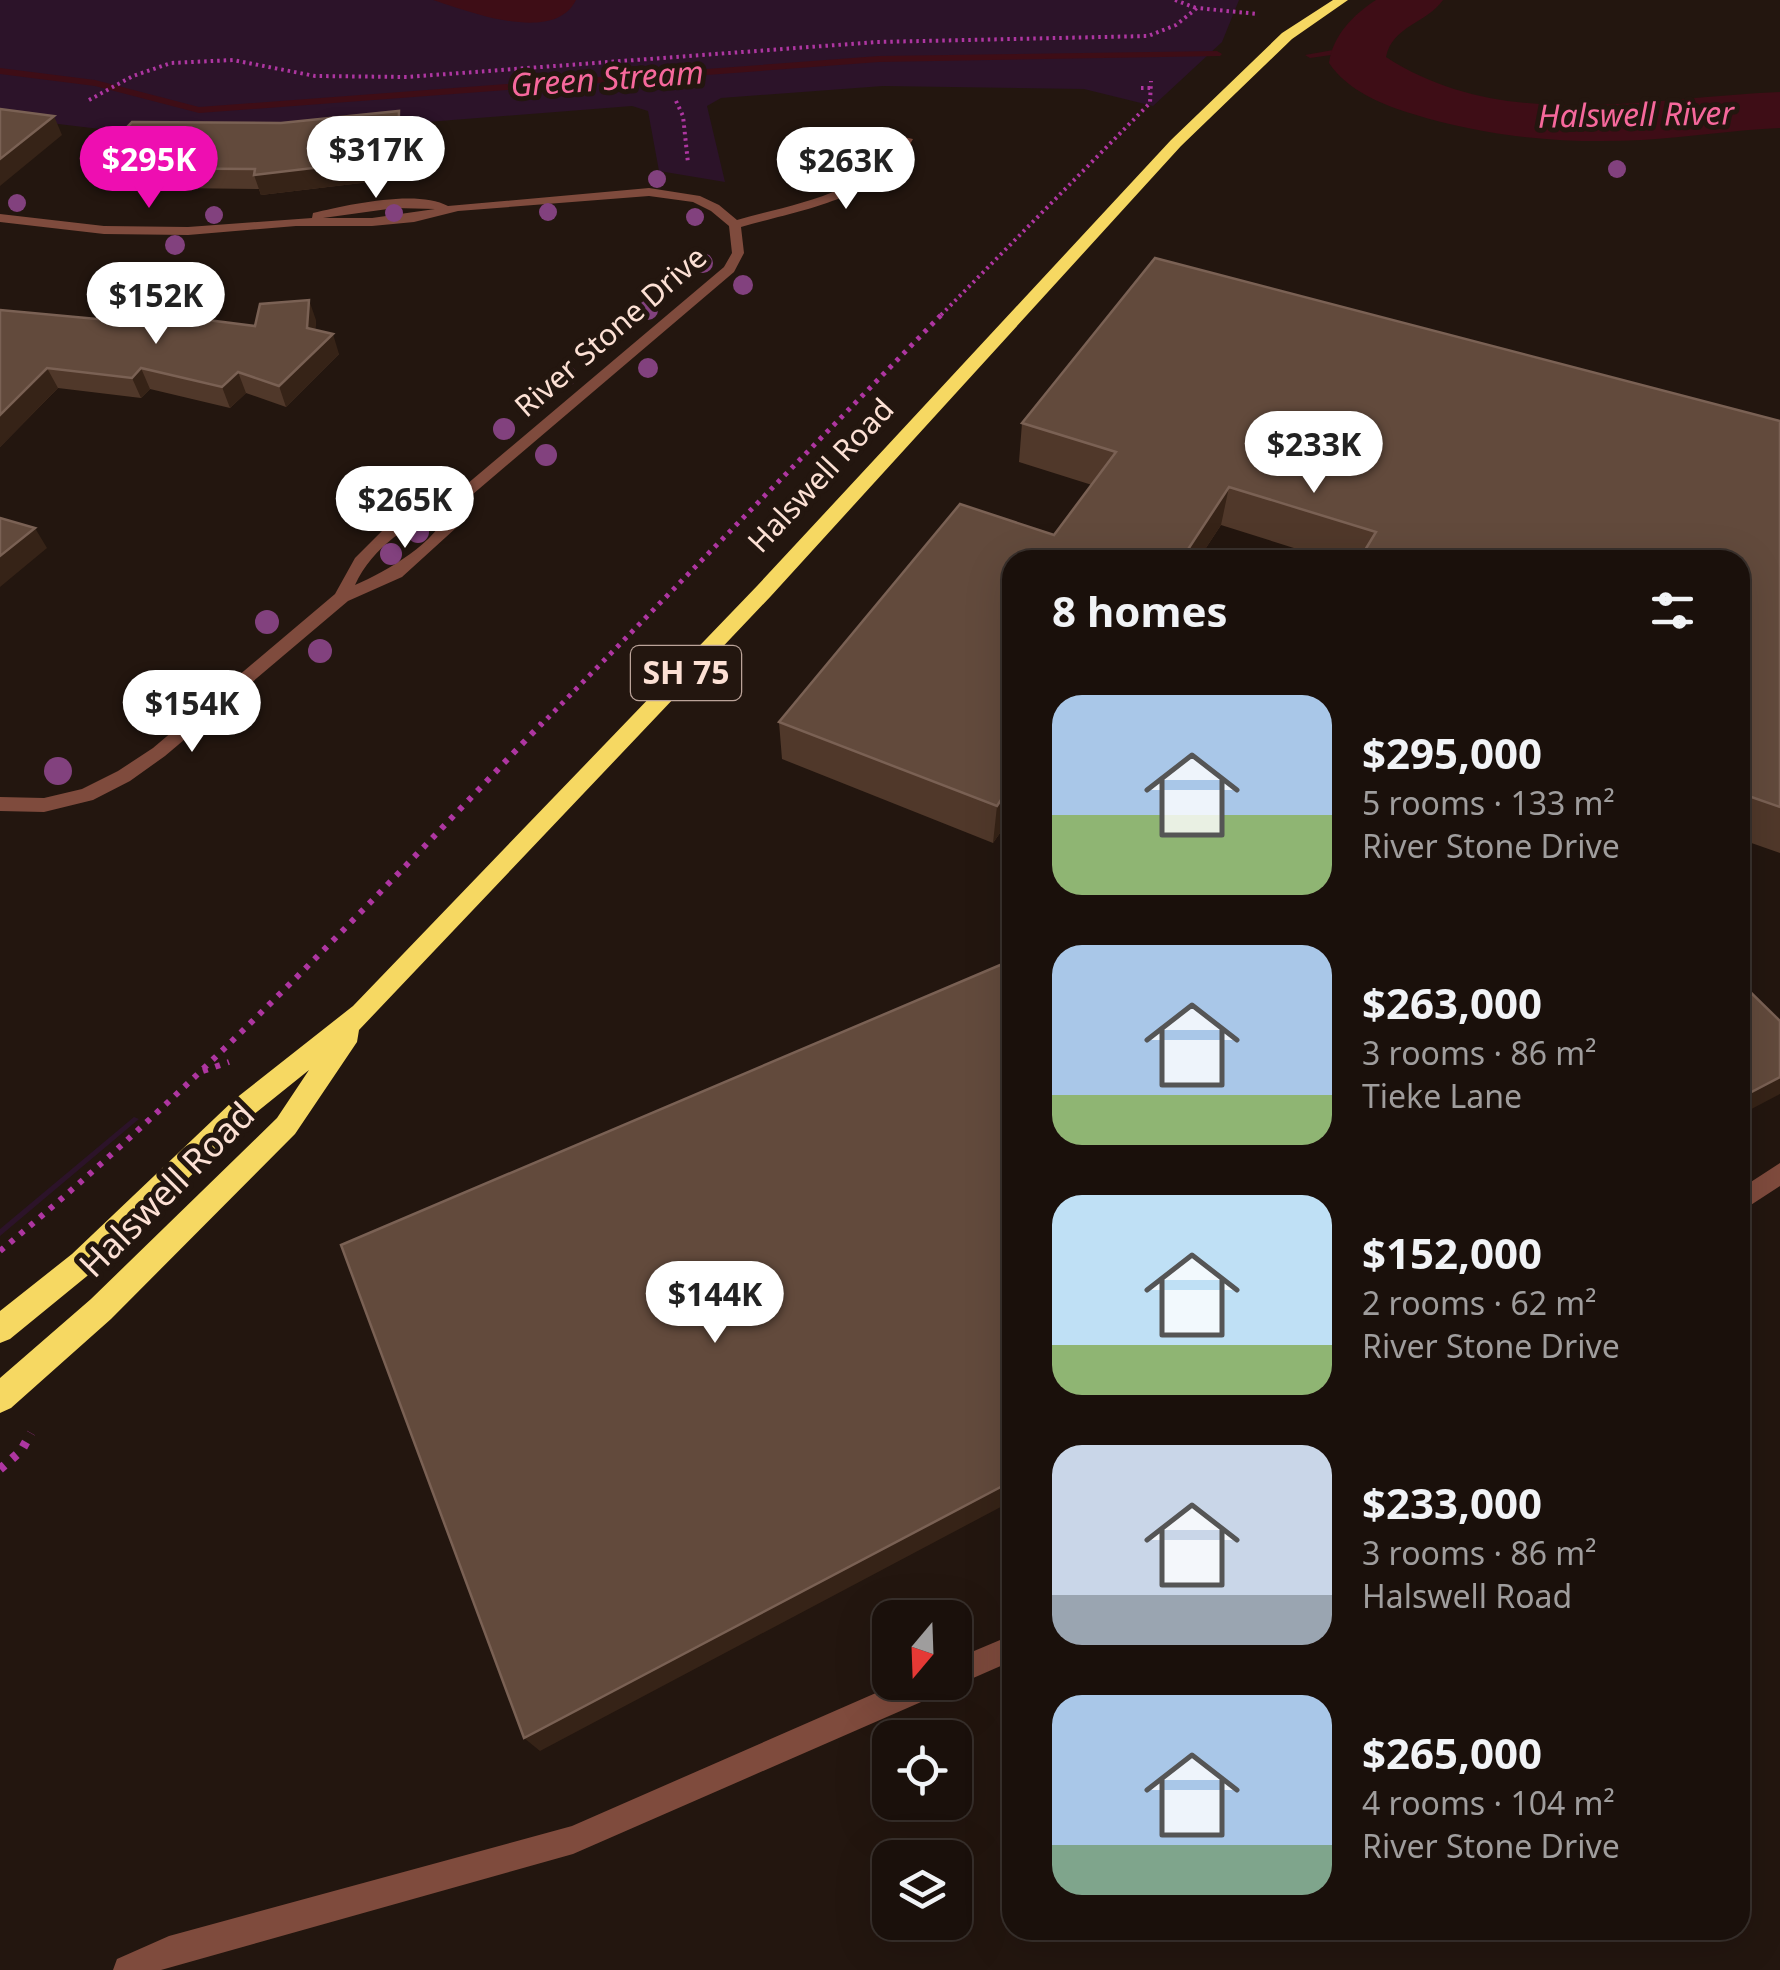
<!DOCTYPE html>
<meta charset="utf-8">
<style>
body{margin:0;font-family:"Noto Sans",sans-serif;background:#271e19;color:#f1f3f6;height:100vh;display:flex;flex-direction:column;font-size:38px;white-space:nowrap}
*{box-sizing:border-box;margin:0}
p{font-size:32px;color:#9f9d9d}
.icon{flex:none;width:55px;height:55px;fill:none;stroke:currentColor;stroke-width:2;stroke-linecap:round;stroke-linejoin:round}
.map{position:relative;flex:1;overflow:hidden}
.drawer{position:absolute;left:1002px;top:550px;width:748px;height:1390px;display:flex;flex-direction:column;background:#1a100b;border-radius:30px;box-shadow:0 10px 40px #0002,0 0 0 2px #38302c}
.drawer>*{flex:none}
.needle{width:65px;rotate:199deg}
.controls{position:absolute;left:872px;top:1600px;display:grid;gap:20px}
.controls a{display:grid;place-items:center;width:100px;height:100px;border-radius:20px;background:#1a100b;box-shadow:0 10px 40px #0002,0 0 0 2px #38302c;font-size:50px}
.price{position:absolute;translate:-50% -85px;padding:0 22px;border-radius:35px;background:#fff;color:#222;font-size:32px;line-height:65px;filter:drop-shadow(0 2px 5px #0008)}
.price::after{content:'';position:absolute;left:50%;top:60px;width:30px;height:22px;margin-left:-15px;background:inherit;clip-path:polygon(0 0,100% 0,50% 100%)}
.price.selected{background:#ee0eb1;color:#fff}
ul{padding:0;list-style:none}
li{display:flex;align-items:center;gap:30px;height:250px;padding:0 50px}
li span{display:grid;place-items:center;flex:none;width:280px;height:200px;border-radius:30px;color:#555}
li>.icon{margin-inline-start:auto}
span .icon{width:120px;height:120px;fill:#fffc;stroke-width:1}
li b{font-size:42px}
h2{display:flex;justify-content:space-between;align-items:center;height:120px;padding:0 50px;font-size:42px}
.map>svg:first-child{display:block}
</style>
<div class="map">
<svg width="1780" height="1970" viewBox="0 0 1780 1970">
<rect width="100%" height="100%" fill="#23160f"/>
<path fill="#2c1329" d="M0 0H1239L1222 42 1153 106 1084 89 883 86 721 98 707 106 725 182 659 171 648 111 632 106 248 136 175 138 0 117Z
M134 1117 139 1119 0 1236V1229Z"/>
<path fill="#3e0d16" d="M433 0H576C554 45 467 11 433 0Z"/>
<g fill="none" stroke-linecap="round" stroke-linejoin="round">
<path fill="#3e0d16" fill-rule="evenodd" d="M1356 46 1359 47V51L1310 58 1305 55Z
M1217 51 1222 54 1220 56 879 62 199 113 95 86 0 74V68L95 80 199 107 879 56Z"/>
<path fill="#3e0d16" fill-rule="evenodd" d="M1376 0H1443C1427 23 1392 26 1386 57 1504 134 1649 97 1780 92V128C1734 130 1688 137 1642 140 1564 144 1487 137 1413 114 1382 105 1347 90 1329 63 1333 35 1353 15 1376 0Z"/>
<path stroke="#ae36a1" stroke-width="4" stroke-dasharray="2.5 4" stroke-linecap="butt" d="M1175 0 1196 8
M1141 88H1151
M89 100 133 76 171 63 233 60 315 76 407 77 877 42 1148 36 1176 25 1197 8 1258 14
M676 101 683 116 688 163
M941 315 1150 103 1151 81"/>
<path stroke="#ae36a1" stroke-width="5" stroke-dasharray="4 6" stroke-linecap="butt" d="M540 726 944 312"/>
<path stroke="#ae36a1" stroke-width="6" stroke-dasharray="5 8" stroke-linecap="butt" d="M203 1071 229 1062
M0 1251C194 1090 368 906 542 723"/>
<path stroke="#ae36a1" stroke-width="9" stroke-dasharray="6 10" stroke-linecap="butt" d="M0 1469 21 1451 31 1433"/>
<path fill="#7f4b3d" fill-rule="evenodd" d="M1780 1163V1186L1740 1212V1189Z
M1012 1635V1661L955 1686 947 1683 944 1692 573 1854 161 1970H113L117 1959 169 1936 572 1826 901 1682H955V1659Z"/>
<path fill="#7f4b3d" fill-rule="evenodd" d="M903 137 913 139C879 200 803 209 741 227L744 253 734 272 466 500 457 527 402 577 348 601 165 756 130 781 93 800 44 812 0 811V797L44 798 82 789 118 771 153 748 335 594 355 558 383 530 417 509 454 495 724 267 732 253 729 226 711 211 693 202 649 196 458 211 414 222 372 226H296L188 235 104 234 0 222V214L104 226 188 227 312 218 313 213C347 205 417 189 448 206L649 188 700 196 719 205 737 220C797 203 868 194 903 137ZM395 208 435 209 372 218H323ZM449 507C439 542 387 571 355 585 373 546 411 522 449 507Z"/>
<path fill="#f6d862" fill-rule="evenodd" d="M1333 0H1348L1292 39 1181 146 771 596 359 1030 357 1042 295 1134 111 1319 11 1408 0 1413V1378L91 1299 277 1118 309 1070 253 1115 92 1272 10 1339 0 1343V1311L72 1254 235 1099 353 1006 757 586 1171 140 1282 33Z"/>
</g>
<g fill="#82417e">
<circle cx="1617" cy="169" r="9"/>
<circle cx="657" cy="179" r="9"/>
<circle cx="17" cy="203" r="9"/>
<circle cx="548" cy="212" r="9"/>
<circle cx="394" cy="213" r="9"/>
<circle cx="214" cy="215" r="9"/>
<circle cx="695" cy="217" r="9"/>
<circle cx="175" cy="245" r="10"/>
<circle cx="703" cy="263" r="10"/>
<circle cx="743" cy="285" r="10"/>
<circle cx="648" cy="310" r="10"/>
<circle cx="648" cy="368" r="10"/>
<circle cx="567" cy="376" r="10"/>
<circle cx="504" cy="429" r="11"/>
<circle cx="546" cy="455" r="11"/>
<circle cx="418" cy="532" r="11"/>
<circle cx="391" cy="554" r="11"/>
<circle cx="267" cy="622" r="12"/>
<circle cx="320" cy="651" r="12"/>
<circle cx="184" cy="691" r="12"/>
<circle cx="58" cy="771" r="14"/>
</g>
<path fill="#50382a" d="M403 130V178L261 195 259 189 97 187 88 168Z
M1155 258 1780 421V853L1740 839V560H1332L1221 525 1198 560H1012V817H1011L993 843 782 759 779 722 960 504 1054 535 1092 485 1019 462 1022 423Z
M0 310 108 320 255 326 316 320 315 330 339 354 286 407 246 393 230 408 150 389 141 398 58 388 0 447Z"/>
<path fill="#362317" d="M399 111 403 130V178L261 195 254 175Z
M54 116 62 135 0 186V159Z
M309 300 316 320 314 349 307 328Z
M333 334 339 354 286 407 279 386Z
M47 368 58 388 0 447V415Z
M141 368 150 389 141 398 132 378Z
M238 372 246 393 230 408 222 387Z
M1229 487 1221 525 1198 560H1181Z
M35 528 47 548 0 587V556Z
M1012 783 1011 817 993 843 997 806Z
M1780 1077V1094L1740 1115V1098Z
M1012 1481V1501L540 1751 524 1738Z"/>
<path fill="#624a3c" stroke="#7a6154" stroke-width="2.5" d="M0 109 54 116 0 159Z
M399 111 398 158 254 175 255 169 88 168 132 122 281 123Z
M1155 258 1780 421V807L1740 793V560H1359L1376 532 1229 487 1181 560H1012V783L997 806 779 722 960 504 1054 535 1116 452 1022 423Z
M309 300 307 328 333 334 279 386 238 372 222 387 141 368 132 378 47 368 0 415V310L108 320 128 319 133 315 150 317 153 313 255 326 260 304Z
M0 518 35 528 0 556Z
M1012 960V1481L524 1738 341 1245Z
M1740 982 1780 1021V1077L1740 1098Z"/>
<g text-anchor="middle" stroke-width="10" stroke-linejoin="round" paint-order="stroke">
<g font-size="30" fill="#fce0d4" stroke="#23160f">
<text transform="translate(611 332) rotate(-41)" y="10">River Stone Drive</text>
<text transform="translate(821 476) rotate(-47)" y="10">Halswell Road</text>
</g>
<g font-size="32" font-style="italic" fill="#f6689c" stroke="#23160f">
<text transform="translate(607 79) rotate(-4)" y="11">Green Stream</text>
<text transform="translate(1636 115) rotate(-1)" y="11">Halswell River</text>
</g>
<rect fill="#23160f" stroke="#bba399" stroke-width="2.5" x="631" y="646" width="110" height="54" rx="8"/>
<g font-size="32" font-weight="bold" fill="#fce0d4">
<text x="686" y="684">SH 75</text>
</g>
<g font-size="35" fill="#fce0d4" stroke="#23160f">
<text transform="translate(167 1190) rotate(-45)" y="12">Halswell Road</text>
</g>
</g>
</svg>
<div class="controls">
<a><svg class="needle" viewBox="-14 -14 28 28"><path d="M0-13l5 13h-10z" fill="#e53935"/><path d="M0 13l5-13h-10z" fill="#9f9d9d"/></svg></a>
<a><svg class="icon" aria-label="locate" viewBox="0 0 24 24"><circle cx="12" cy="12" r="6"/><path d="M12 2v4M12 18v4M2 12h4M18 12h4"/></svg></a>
<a><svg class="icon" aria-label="layers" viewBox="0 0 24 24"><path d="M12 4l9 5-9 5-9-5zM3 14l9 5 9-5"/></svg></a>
</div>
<b class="price" style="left:376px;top:201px">$317K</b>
<b class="price selected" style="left:149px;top:211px">$295K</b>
<b class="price" style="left:846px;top:212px">$263K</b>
<b class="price" style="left:156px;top:347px">$152K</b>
<b class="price" style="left:1314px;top:496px">$233K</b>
<b class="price" style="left:405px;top:551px">$265K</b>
<b class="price" style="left:192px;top:755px">$154K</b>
<b class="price" style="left:715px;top:1346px">$144K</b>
<section class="drawer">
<h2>8 homes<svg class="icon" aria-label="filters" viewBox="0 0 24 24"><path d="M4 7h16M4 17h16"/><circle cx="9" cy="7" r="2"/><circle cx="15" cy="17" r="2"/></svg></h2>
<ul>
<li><span style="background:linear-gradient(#a9c7e8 60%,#8fb573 0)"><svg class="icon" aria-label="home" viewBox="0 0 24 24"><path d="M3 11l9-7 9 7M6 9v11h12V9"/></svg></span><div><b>$295,000</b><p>5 rooms · 133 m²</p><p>River Stone Drive</p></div></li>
<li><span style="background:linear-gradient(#a9c7e8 75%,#8fb573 0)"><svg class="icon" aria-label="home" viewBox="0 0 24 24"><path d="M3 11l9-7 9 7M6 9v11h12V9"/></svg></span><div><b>$263,000</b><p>3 rooms · 86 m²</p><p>Tieke Lane</p></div></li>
<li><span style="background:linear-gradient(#bfe0f5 75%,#8fb573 0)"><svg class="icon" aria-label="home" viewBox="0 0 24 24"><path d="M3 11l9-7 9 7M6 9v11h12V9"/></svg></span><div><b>$152,000</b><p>2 rooms · 62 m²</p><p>River Stone Drive</p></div></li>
<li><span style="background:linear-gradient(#c9d6e8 75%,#9aa5b1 0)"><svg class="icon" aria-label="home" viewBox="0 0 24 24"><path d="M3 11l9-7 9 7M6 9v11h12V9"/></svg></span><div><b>$233,000</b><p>3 rooms · 86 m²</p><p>Halswell Road</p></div></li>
<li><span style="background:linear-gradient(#a9c7e8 75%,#7fa58c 0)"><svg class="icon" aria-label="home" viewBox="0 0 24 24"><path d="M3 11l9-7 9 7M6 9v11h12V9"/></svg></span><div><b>$265,000</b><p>4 rooms · 104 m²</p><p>River Stone Drive</p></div></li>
</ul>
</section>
</div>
